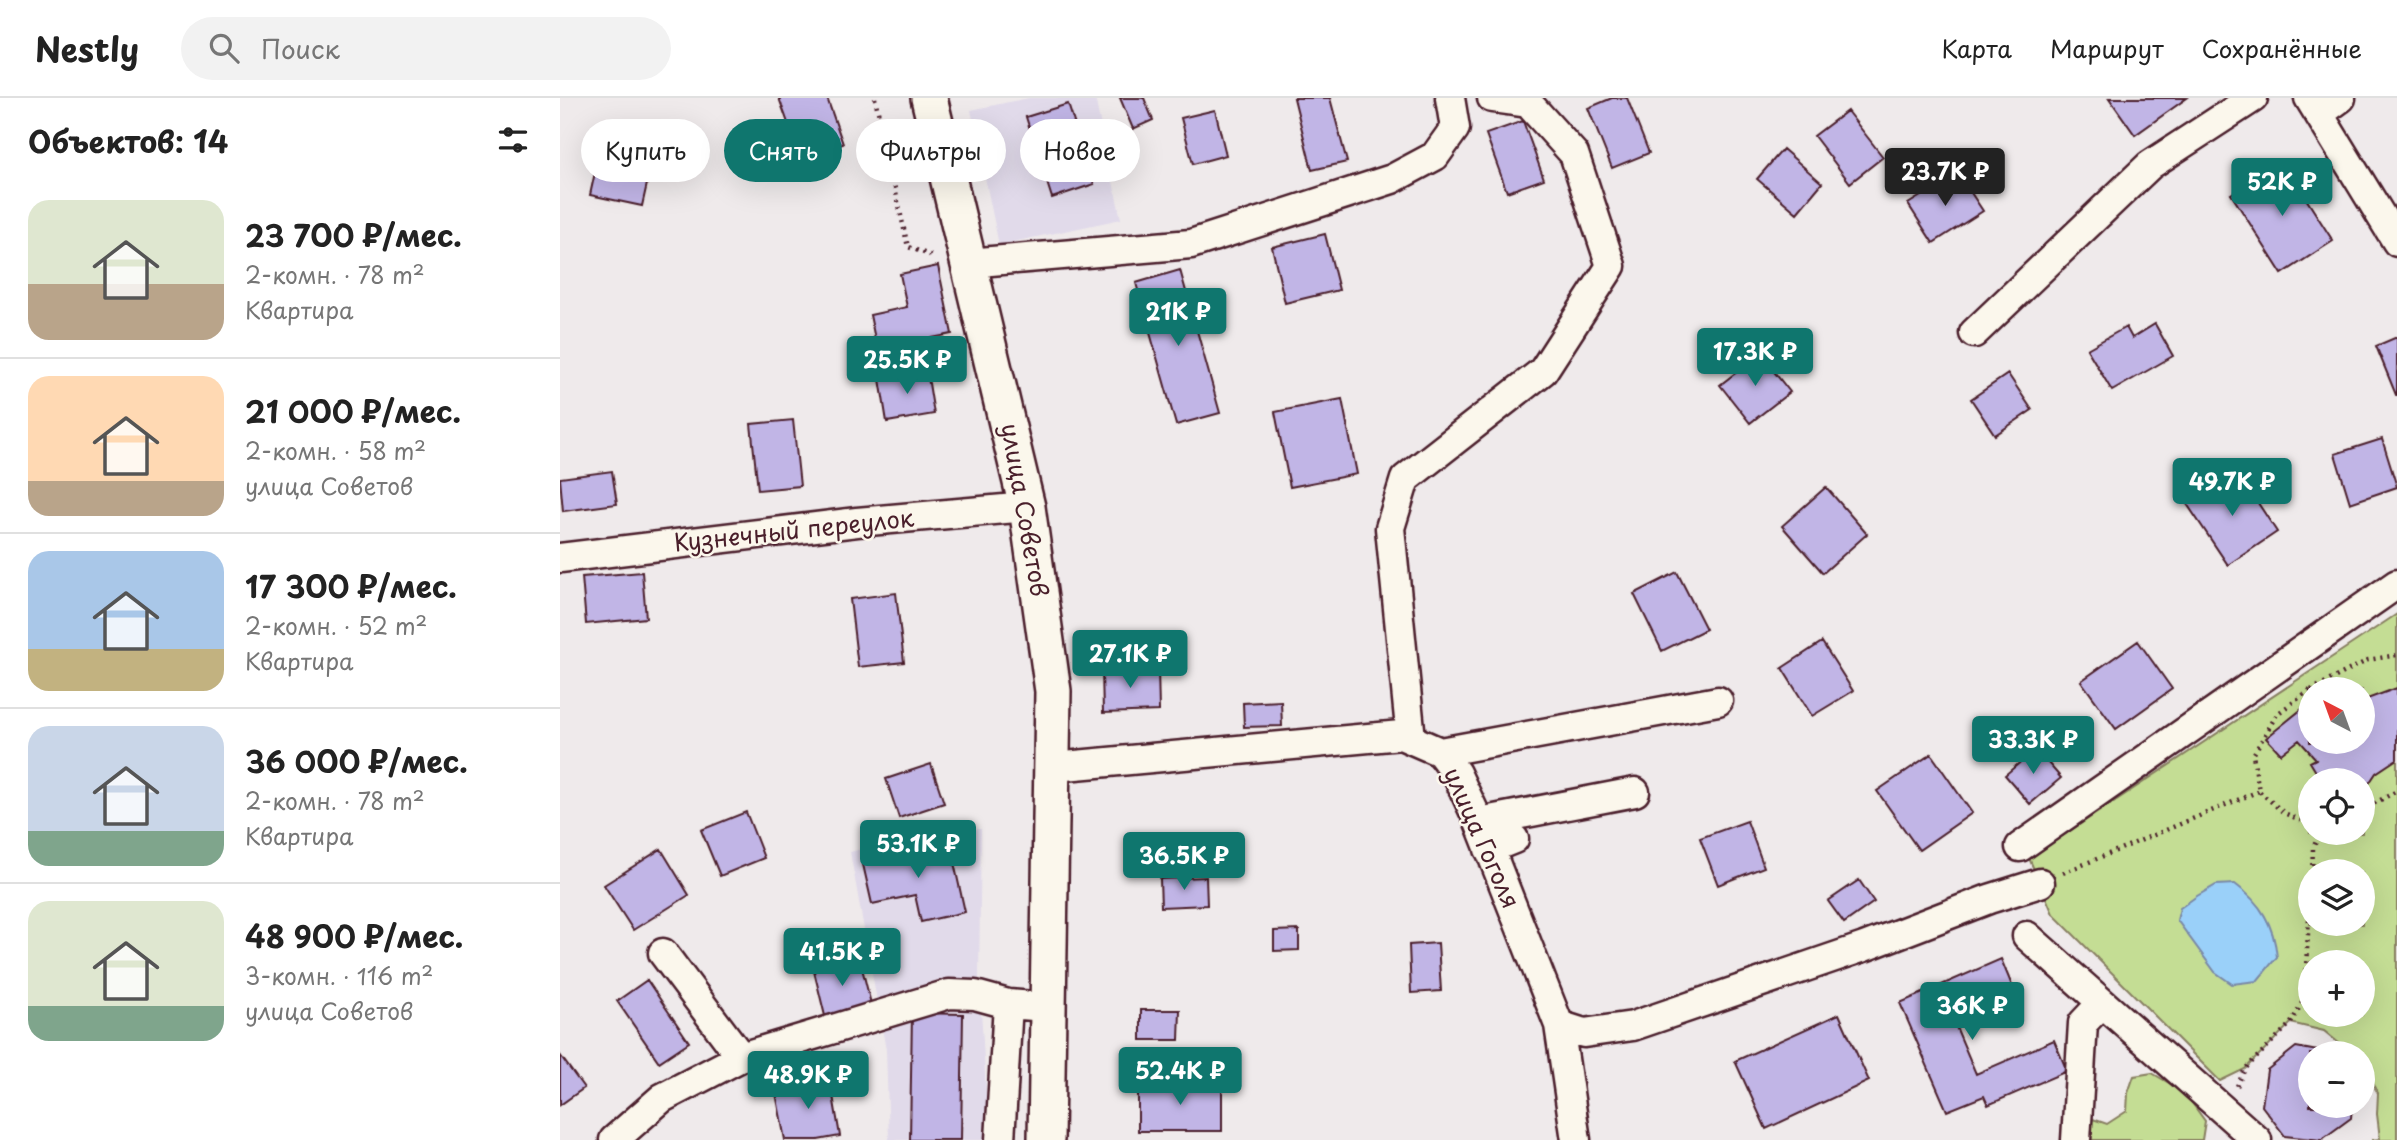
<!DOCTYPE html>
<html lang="ru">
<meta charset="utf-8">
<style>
body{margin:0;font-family:"Playpen Sans",sans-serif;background:#f2f2f2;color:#222;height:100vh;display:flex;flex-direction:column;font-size:26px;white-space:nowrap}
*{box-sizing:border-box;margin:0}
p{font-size:23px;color:#767676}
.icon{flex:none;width:38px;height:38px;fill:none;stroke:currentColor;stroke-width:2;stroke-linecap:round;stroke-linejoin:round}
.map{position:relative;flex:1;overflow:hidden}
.drawer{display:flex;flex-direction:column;background:#fff;width:560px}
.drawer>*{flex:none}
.top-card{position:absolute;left:21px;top:21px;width:665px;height:63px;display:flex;gap:14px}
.needle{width:46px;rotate:319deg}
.controls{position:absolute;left:1738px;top:579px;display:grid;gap:14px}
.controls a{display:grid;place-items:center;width:77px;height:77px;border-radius:50%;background:#fff;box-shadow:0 7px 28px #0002;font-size:35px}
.price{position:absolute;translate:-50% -60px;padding:0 16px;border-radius:7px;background:#0f766e;color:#fff;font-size:23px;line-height:46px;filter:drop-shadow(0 2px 4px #0008)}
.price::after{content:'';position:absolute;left:50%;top:42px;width:21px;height:16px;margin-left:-10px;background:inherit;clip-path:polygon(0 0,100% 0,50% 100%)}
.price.selected{background:#222;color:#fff}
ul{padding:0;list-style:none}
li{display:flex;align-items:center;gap:21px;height:175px;padding:0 28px}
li+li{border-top:2px solid #e0e0e0}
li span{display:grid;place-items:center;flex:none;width:196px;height:140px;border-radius:21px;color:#555}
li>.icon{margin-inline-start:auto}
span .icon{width:84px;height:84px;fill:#fffc;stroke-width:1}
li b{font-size:30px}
h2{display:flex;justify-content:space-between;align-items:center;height:84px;padding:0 28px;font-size:30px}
.pill{padding:0 24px;border-radius:32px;background:#fff;box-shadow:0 7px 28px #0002;font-size:24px;line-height:63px}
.pill.selected{background:#0f766e;color:#fff}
header{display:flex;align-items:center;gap:42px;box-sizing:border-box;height:98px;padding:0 35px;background:#fff;border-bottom:2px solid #e0e0e0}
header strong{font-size:33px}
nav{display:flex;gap:38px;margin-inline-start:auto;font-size:24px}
.search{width:490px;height:63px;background:#f2f2f2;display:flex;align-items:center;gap:18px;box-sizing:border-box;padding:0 24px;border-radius:38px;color:#767676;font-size:26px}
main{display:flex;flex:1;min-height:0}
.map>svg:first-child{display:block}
</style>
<header>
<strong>Nestly</strong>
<div class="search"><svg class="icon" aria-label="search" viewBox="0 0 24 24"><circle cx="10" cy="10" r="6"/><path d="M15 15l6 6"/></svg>Поиск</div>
<nav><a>Карта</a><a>Маршрут</a><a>Сохранённые</a></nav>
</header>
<main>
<section class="drawer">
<h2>Объектов: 14<svg class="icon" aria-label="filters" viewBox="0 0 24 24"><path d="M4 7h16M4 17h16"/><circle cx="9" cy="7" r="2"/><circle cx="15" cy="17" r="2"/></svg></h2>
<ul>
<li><span style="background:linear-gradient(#dfe7d0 60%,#b9a48a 0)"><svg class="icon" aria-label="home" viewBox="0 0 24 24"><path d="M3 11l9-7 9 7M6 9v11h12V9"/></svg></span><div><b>23 700 ₽/мес.</b><p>2-комн. · 78 m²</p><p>Квартира</p></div></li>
<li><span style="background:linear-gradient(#ffd9b3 75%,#b9a48a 0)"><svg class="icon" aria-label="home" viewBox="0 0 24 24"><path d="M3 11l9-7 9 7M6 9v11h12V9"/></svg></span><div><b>21 000 ₽/мес.</b><p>2-комн. · 58 m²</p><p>улица Советов</p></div></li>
<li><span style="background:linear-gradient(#a9c7e8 70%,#c2b280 0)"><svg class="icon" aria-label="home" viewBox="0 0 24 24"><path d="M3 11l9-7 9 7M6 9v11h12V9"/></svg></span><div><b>17 300 ₽/мес.</b><p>2-комн. · 52 m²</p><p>Квартира</p></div></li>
<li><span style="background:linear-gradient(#c9d6e8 75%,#7fa58c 0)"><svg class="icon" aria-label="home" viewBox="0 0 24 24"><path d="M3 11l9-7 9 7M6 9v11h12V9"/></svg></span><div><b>36 000 ₽/мес.</b><p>2-комн. · 78 m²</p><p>Квартира</p></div></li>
<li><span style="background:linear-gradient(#dfe7d0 75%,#7fa58c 0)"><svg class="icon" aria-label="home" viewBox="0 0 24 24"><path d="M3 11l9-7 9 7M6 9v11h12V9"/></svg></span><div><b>48 900 ₽/мес.</b><p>3-комн. · 116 m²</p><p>улица Советов</p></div></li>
</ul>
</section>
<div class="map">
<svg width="1837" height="1042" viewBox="0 0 1837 1042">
<rect width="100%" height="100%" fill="#efeaeb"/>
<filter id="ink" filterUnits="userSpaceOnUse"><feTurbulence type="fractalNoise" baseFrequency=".0143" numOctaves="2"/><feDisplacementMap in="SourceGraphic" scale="14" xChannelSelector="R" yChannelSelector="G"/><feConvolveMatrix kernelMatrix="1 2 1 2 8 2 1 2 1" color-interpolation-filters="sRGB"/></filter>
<g filter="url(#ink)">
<path fill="#e1daea" d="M469 0H535L561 121 439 147 411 12Z
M380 731H421L419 879 429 1042H329L326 952 290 754Z"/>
<path fill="#c4dd94" stroke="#877e60" stroke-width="2" fill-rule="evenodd" d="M1837 516V1042H1812L1820 1041 1817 1016 1818 995 1803 971 1802 956 1791 955 1764 933 1731 925 1685 971 1660 983 1493 816 1469 760ZM1750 592H1802V644H1750ZM1750 682H1802V735H1750ZM1750 774H1802V826H1750ZM1750 864H1802V917H1750Z
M1592 975 1624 994 1645 1023 1642 1042H1526L1527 1019 1547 1026 1567 1013 1568 995 1574 978Z"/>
<path fill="#9ad0f9" stroke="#7a89a7" stroke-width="2" d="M1675 786C1701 805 1714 827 1717 859L1697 883 1672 886 1655 874 1617 822 1620 810 1637 798 1656 787Z"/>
<path fill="#c1b5e6" stroke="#4a1f2b" stroke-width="2" d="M219 0H267L283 46 241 61Z
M560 0H584L593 22 573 31Z
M734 0H770L787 64 752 72Z
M1052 0H1067L1089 55 1052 70 1028 10Z
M1549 0H1627L1575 37Z
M508 6 534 86 492 100 466 19Z
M655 12 666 57 633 66 621 20Z
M1287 13 1323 59 1290 85 1254 38Z
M963 23 984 81 947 94 926 36Z
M43 38 95 50 82 108 30 97Z
M1223 51 1262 85 1237 115 1197 81Z
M1722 63 1773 143 1722 176 1671 96Z
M1398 75 1423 113 1373 145 1348 106Z
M765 136 779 192 725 205 712 149Z
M378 168 392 236 317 251 310 217 347 209 340 176Z
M620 172 660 315 616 327 576 185Z
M1595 226 1613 258 1552 293 1527 251 1566 229 1572 240Z
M1837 239V297H1836L1816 248Z
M1200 256 1230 294 1190 325 1160 287Z
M367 273 374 316 327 324 320 281Z
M1448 276 1472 312 1435 337 1411 301Z
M782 301 797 376 730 389 715 314Z
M233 322 240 388 198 392 191 326Z
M1822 341 1837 389 1790 405 1775 356Z
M52 373 57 406 3 413 0 380Z
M1677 373 1717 434 1668 467 1627 406Z
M1266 389 1307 436 1263 475 1222 428Z
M82 474 86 520 26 526 22 479Z
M1117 474 1146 531 1102 553 1074 496Z
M336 495 344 564 298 569 290 501Z
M1578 543 1612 591 1556 631 1521 583Z
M1262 544 1293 593 1252 618 1222 570Z
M598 570 599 613 543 615 542 572Z
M1837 590V661L1816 675 1802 696V682H1761L1750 664 1756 661 1739 642 1721 656 1706 640 1742 611 1750 620V644H1802V610L1807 601Z
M721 603 722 628 684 629 683 605Z
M1476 651 1501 680 1470 706 1445 677Z
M1371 656 1412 715 1359 752 1317 693Z
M371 666 384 705 339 720 326 681Z
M186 714 204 760 160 778 141 732Z
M1187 723 1204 769 1158 787 1140 740Z
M389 742 405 814 361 824 355 797 312 806 302 762Z
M101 751 129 797 73 832 44 787Z
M646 779 647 807 601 809 600 781Z
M1299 782 1314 804 1284 825 1268 803Z
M739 832V852L714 853V833Z
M878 845 881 893 851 895 849 847Z
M299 858 312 910 266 922 253 869Z
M1441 861 1453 890 1391 917 1416 976 1494 942 1507 973 1428 1007 1424 998 1387 1013 1340 905Z
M87 882 129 944 99 964 57 903Z
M581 912H620L619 942H581Z
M352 915 403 916 401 1042H350Z
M1279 916 1309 983 1206 1031 1175 963Z
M1736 949 1774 956H1750V1008H1792L1791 1020 1761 1042 1725 1038 1702 1008 1707 972Z
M0 957 24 990 0 1007Z
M270 980 280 1038 258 1042H225L215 990Z
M578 985H662V1033H578Z"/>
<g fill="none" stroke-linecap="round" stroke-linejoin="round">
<g stroke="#4a1f2b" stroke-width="33">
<path id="minor" d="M1749 0 1837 144
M1759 16 1781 0
M408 165 631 146 832 81 875 58 895 30 890 0
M1414 235 1590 67 1693 0
M0 460 297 424 467 409
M851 641 830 430 845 381 983 273 1051 168 1014 56 968 5 932 0
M880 654 1158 603
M494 669 841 637 880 654 896 675 919 724 999 927 1016 1042
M919 724 1075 694
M1460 749 1837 486
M929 751 954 741
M1467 838 1697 1042
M999 927 1024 935 1073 928 1304 849 1429 801 1480 785
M181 959 389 896 415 897 448 906
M54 1042 102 1000 181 959 103 855
M440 1042 448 906 486 909
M1516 1042 1523 925 1542 905"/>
</g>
<g stroke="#4a1f2b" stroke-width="40">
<path id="major" d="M369 0 467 409 493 593 486 1042"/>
</g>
<path stroke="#4a1f2b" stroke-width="4.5" stroke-dasharray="2 5" stroke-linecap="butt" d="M315 0 348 149 375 159
M1750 592 1717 616 1693 657 1699 693 1724 715 1750 726
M1751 592 1808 562 1837 557
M1802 712 1837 693
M1752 774 1753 751 1759 735
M1503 775 1699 693
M1677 988 1685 971 1731 925 1744 901 1750 803"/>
<use href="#minor" stroke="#fbf7ec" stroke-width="28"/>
<use href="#major" stroke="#fbf7ec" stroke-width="35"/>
</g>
</g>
<g text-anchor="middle" stroke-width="5" stroke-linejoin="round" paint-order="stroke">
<g font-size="24" fill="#4a1f2b" stroke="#fbf7ec">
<text transform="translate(464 412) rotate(80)" y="8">улица Советов</text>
<text transform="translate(234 433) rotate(-6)" y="8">Кузнечный переулок</text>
<text transform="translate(921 740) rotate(66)" y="8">улица Гоголя</text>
</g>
</g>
</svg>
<div class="controls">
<a><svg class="needle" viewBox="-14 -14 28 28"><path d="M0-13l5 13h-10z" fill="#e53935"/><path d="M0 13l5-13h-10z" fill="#767676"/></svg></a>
<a><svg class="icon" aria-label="locate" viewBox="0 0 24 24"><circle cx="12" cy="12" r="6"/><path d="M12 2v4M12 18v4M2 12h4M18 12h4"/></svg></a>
<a><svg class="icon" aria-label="layers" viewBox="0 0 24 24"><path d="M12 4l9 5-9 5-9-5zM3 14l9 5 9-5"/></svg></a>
<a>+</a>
<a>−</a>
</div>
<b class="price selected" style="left:1385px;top:110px">23.7K ₽</b>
<b class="price" style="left:1722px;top:120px">52K ₽</b>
<b class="price" style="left:618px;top:250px">21K ₽</b>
<b class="price" style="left:1195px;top:290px">17.3K ₽</b>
<b class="price" style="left:347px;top:298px">25.5K ₽</b>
<b class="price" style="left:1672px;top:420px">49.7K ₽</b>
<b class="price" style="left:570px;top:592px">27.1K ₽</b>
<b class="price" style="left:1473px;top:678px">33.3K ₽</b>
<b class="price" style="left:358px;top:782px">53.1K ₽</b>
<b class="price" style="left:624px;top:794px">36.5K ₽</b>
<b class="price" style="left:282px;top:890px">41.5K ₽</b>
<b class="price" style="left:1412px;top:944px">36K ₽</b>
<b class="price" style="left:620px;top:1009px">52.4K ₽</b>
<b class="price" style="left:248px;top:1013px">48.9K ₽</b>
<div class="top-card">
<a class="pill">Купить</a>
<a class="pill selected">Снять</a>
<a class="pill">Фильтры</a>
<a class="pill">Новое</a>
</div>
</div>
</main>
